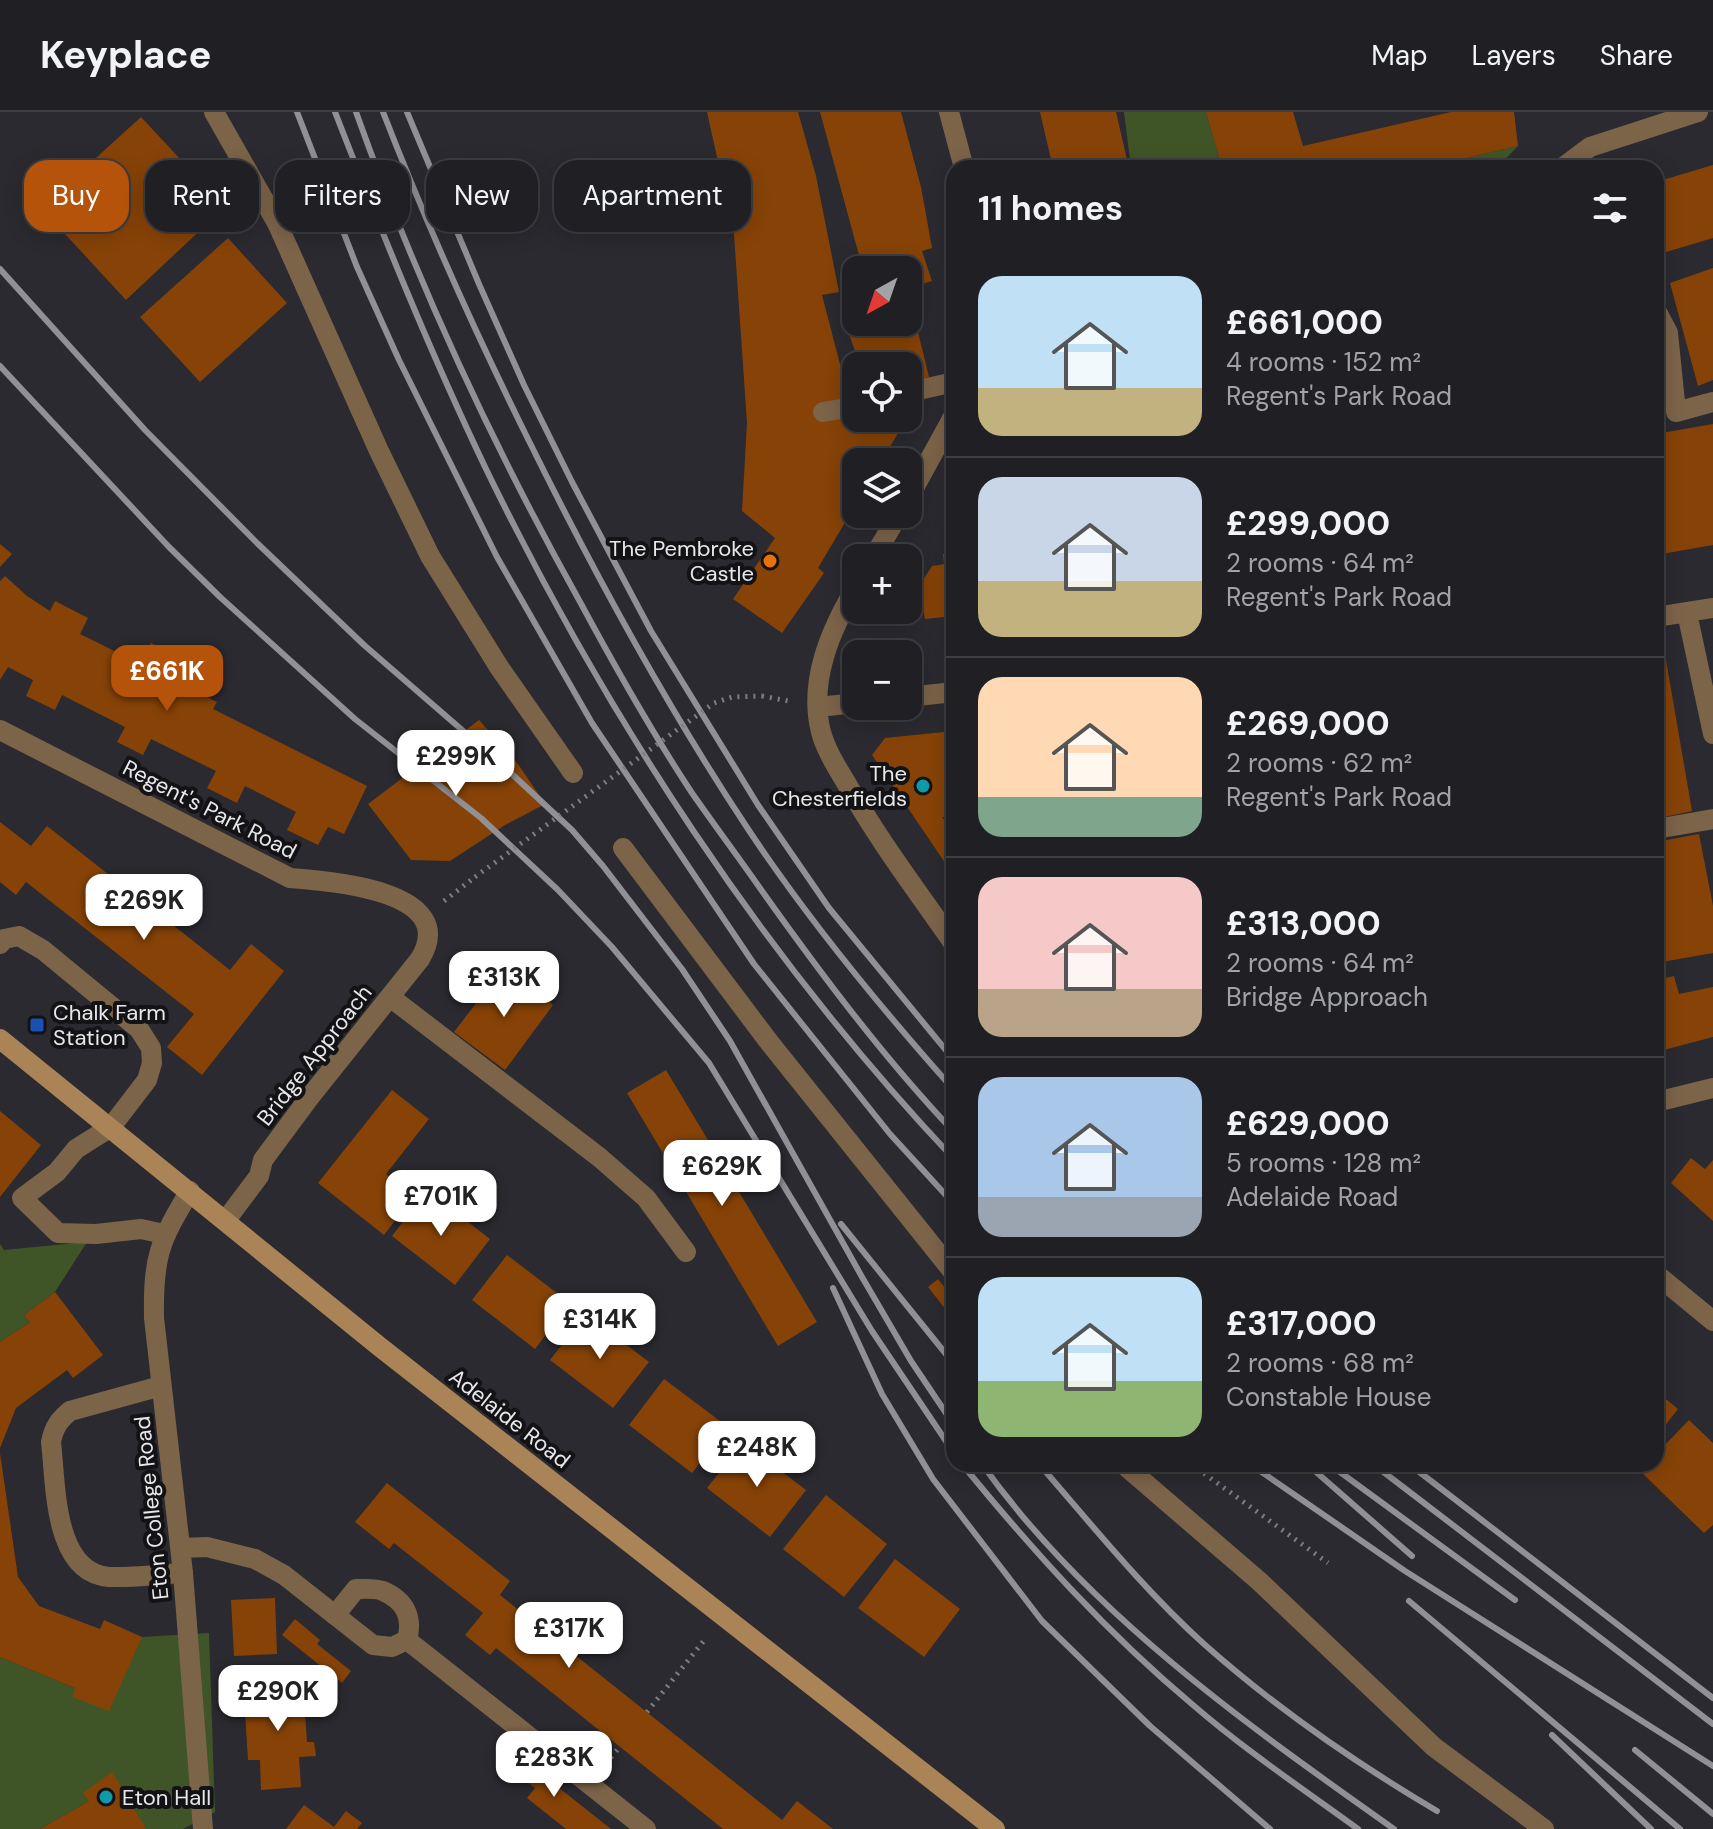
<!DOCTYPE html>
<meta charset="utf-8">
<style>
body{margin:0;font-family:"DM Sans",sans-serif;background:#28282c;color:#f1f3f6;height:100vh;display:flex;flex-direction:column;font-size:30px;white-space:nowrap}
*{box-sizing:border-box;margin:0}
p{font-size:26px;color:#a2a3a6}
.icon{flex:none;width:44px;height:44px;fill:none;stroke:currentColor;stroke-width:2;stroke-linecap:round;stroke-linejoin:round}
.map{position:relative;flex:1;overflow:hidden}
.panel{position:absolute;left:946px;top:48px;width:718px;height:1312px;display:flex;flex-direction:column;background:#202024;border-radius:24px;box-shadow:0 4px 20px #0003,0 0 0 2px #3d3e41}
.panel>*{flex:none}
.hud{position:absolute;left:24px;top:48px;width:760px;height:72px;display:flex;gap:16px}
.needle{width:52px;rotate:220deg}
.controls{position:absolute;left:842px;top:144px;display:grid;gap:16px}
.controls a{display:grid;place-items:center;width:80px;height:80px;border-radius:16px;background:#202024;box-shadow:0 4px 20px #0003,0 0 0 2px #3d3e41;font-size:40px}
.price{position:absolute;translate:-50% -68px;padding:0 18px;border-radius:16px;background:#fff;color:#222;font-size:26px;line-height:52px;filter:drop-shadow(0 2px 4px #0008)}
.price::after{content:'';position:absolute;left:50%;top:48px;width:24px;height:18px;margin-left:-12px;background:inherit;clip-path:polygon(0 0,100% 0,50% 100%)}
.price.on{background:#b45309;color:#fff}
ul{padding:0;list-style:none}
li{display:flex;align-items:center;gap:24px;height:200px;padding:0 32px}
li+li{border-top:2px solid #3d3e41}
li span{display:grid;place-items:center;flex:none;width:224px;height:160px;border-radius:24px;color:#555}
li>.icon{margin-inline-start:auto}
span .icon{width:96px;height:96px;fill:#fffc;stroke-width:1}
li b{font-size:34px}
h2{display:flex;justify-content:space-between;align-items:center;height:96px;padding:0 32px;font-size:34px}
.pill{padding:0 28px;border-radius:24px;background:#202024;box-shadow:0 4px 20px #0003,0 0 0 2px #3d3e41;font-size:28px;line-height:72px}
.pill.on{background:#b45309;color:#fff}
header{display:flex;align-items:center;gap:48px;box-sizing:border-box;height:112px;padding:0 40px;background:#202024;border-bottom:2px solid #3d3e41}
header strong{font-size:38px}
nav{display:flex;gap:44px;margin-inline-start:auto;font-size:28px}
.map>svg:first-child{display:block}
</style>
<header>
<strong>Keyplace</strong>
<nav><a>Map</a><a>Layers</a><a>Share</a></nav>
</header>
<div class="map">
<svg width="1713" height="1717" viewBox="0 0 1713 1717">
<rect width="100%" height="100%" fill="#2a2a30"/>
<path fill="#405527" d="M1124 0H1206L1222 56H1131Z
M1518 34 1497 56H1437L1436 53Z
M87 1130 55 1180 24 1203 30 1210 0 1230V1132L4 1138Z
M209 1521 215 1700 183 1717H146L89 1689 40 1717H0V1545L75 1576 142 1525Z"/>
<path fill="#874307" d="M707 0H798L816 64 839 180 822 183 841 256 859 250 845 211 856 205V210H908V158H863L820 0H901L921 75 932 136 922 139 932 169 918 173 924 202 914 204 929 265 921 268 923 277 908 304V254H856V306H907L881 350H856V392L818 456 824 461 782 521 733 487 775 426 742 399 747 311 734 122Z
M1040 0H1116L1129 56H1053Z
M1206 0H1293L1303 34 1451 0H1514L1518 34 1436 53 1437 56H1222Z
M141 5 225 95 126 188 41 96Z
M483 52 504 115 491 119 470 56Z
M1713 53V126L1656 143V70Z
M228 126 287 191 200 270 140 205Z
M1713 156V268L1698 274 1670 171Z
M1713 312V433L1656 443V322Z
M0 432 12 442 0 455Z
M954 441V504L925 507 919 474 932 454 944 452 943 442Z
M5 464 27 484 50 499 55 489 88 506 80 522 141 552 151 531 197 554 186 575 217 590 213 597 367 674 344 722 328 715 318 733 287 718 296 700 245 674 237 691 207 676 216 659 151 627 143 643 117 630 125 615 62 583 55 598 26 584 33 568 8 555 0 568V469Z
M1666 548 1692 699 1660 706 1656 688V550Z
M479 608 518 652 545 692 505 713 450 749 411 748 368 692Z
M954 619V704L942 705 954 720V764L872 643 885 626Z
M0 710 31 734 47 714 230 858 251 832 284 859 202 963 167 935 194 902 26 770 16 783 0 770Z
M1699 722 1713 794V841L1656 851V730Z
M503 856 553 893 505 958 454 920Z
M1674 864 1679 882 1713 875V925L1656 940V868Z
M666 958 817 1210 778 1234 627 981Z
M392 978 429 1007 386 1062 414 1084 384 1123 318 1071Z
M0 999 41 1033 0 1085Z
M1691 1046 1705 1057 1713 1048V1109L1671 1071Z
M427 1078 490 1127 455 1173 392 1124Z
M507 1143 570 1191 535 1237 472 1188Z
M938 1167 954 1187V1200L950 1203 928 1175Z
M55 1180 103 1243 73 1266 67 1258 16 1296 0 1336V1230L30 1210 24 1203Z
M586 1202 649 1250 613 1296 550 1248Z
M664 1267 728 1315 692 1361 629 1313Z
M1656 1279 1678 1297 1656 1325Z
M1689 1308 1713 1331V1413L1704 1421 1640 1359 1647 1352H1656V1342Z
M743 1330 806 1378 770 1425 707 1376Z
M0 1341 18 1465 39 1494 100 1517 104 1508 142 1525 109 1599 73 1585 75 1576 0 1545Z
M387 1371 510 1469 500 1483 782 1708 797 1689 833 1717H723L496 1536 490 1543 465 1523 483 1501 394 1431 389 1437 355 1410Z
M826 1383 887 1432 844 1485 783 1437Z
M895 1447 960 1497 924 1545 858 1496Z
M275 1486 277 1542 234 1544 231 1488Z
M295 1507 320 1528 317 1532 351 1559 342 1571 282 1523Z
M303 1571 307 1630H314L316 1644 299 1645 301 1675 261 1678 260 1648H248L244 1585 254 1574Z
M515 1641 611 1717H566L527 1686 535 1676 505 1653Z
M112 1660 146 1717H40L89 1689 83 1681Z
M304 1693 334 1715 346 1699 362 1711 357 1717H286Z"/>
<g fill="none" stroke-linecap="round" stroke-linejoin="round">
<path stroke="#7d7d82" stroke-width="5" stroke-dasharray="2 6" stroke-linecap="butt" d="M762 584 788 589
M444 789 475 765
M1191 1352 1328 1451
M647 1600 706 1526
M606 1652 620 1634"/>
<path stroke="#7c6449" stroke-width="20" d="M214 0 277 111 379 339 430 444 499 555 573 661
M923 277 954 270
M823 300 853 295
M1656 717 1713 707
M623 736 769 930 954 1161
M0 832 4 827 19 824 43 838 139 917 151 936 152 951 147 968 111 1015 76 1037 57 1060 22 1086 58 1121 96 1122 141 1117 164 1122
M390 885 599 1045 646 1086 686 1140
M161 1274 70 1299C59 1308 54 1315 51 1330 56 1371 53 1461 109 1465 133 1466 159 1462 183 1461
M1123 1352 1259 1469 1434 1635 1544 1717
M335 1503 356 1477C364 1477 376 1476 383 1479 406 1489 413 1506 407 1528"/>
<path stroke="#7c6449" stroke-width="20" d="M949 0 964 56
M1562 56 1590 35 1698 0
M1656 198 1668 221 1676 300 1713 290
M908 387 954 303
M873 446 899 402
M856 475C831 517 808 569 821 620 826 639 838 657 848 674 879 729 918 780 954 832
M1687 501 1713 622
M1656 505 1713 496
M908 585 954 580
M818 595 856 591
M0 618 290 766C332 769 461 779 420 847L309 986 263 1048 259 1064 226 1108
M1656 990 1713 976
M190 1079C159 1130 153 1145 154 1206L183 1461 203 1717
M1656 1162 1713 1209
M180 1436 207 1435 255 1447 284 1463 373 1533 392 1535 407 1528 646 1717"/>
<path stroke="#aa8357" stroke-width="20" d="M0 927 380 1235 995 1717"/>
<path stroke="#909095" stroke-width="6" d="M297 0 357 155 399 248 497 445 592 611 754 852 890 1022 954 1092
M335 0C382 121 430 240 486 357 607 606 764 846 954 1047
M356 0C416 168 492 332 579 488 614 553 651 619 692 681 715 714 739 746 762 779 821 862 884 946 954 1020
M383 0C426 111 475 220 528 327 594 461 665 592 748 717 809 809 880 895 954 978
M407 0 479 172 524 273 572 370 651 519 758 693 829 796 954 948
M0 157 145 318 257 431 364 533 499 650 572 718 603 754 682 857 730 929 862 1165 911 1249 954 1313
M0 254 169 435 220 485 355 607 481 706 558 778 612 835 709 951 872 1219 954 1341
M841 1112 954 1252
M833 1176 882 1282 933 1367 1042 1509 1150 1614 1270 1717
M962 1352C1033 1439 1107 1521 1193 1593 1245 1638 1303 1677 1358 1717
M982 1352C1087 1500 1247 1613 1394 1717
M1039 1352C1092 1413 1144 1478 1204 1532 1276 1596 1354 1650 1437 1699
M1250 1352 1405 1459 1713 1654
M1307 1352 1412 1444
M1329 1352 1515 1488
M1373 1352 1713 1612
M1409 1352 1713 1586
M1409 1489 1680 1717
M1552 1623 1651 1717
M1635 1638 1713 1702"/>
<path stroke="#7d7d82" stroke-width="5" stroke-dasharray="2 6" stroke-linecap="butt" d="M475 765 714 591 732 585 762 584"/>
</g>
<circle fill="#e8710a" stroke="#131315" stroke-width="3" cx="770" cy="449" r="8"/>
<g fill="#0f9aa8" stroke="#131315" stroke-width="3">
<circle cx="923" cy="674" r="8"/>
<circle cx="106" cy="1685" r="8"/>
</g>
<rect fill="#1a4fb4" stroke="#131315" stroke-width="3" x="29" y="905" width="16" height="16" rx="4"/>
<g text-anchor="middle" stroke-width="8" stroke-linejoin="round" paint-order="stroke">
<g font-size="22" fill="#e8e8ec" stroke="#131315" text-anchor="end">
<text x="754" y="444">The Pembroke<tspan x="754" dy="25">Castle</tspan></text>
<text x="907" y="669">The<tspan x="907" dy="25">Chesterfields</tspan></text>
<text x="53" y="908" text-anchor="start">Chalk Farm<tspan x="53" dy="25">Station</tspan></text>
<text x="122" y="1693" text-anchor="start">Eton Hall</text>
</g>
<g font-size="22" fill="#e8e8ec" stroke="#131315">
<text transform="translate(210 697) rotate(27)" y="8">Regent's Park Road</text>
<text transform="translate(314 943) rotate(-52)" y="8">Bridge Approach</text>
<text transform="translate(510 1306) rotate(38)" y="8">Adelaide Road</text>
<text transform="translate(151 1396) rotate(-96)" y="8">Eton College Road</text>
</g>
</g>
</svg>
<div class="controls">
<a><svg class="needle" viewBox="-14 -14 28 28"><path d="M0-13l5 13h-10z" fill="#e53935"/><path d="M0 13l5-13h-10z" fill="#a2a3a6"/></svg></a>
<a><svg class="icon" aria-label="locate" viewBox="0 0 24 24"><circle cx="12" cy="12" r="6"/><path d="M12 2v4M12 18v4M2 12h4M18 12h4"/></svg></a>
<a><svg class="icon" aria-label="layers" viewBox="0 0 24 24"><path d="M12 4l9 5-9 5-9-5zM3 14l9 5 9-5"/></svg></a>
<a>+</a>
<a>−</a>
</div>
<b class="price on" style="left:167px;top:601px">£661K</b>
<b class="price" style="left:456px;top:686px">£299K</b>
<b class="price" style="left:144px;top:830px">£269K</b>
<b class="price" style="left:504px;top:907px">£313K</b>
<b class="price" style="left:722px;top:1096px">£629K</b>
<b class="price" style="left:441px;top:1126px">£701K</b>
<b class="price" style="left:600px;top:1249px">£314K</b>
<b class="price" style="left:757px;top:1377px">£248K</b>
<b class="price" style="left:569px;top:1558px">£317K</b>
<b class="price" style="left:278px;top:1621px">£290K</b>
<b class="price" style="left:554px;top:1687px">£283K</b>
<div class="hud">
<a class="pill on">Buy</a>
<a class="pill">Rent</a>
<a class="pill">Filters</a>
<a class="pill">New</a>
<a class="pill">Apartment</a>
</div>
<section class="panel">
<h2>11 homes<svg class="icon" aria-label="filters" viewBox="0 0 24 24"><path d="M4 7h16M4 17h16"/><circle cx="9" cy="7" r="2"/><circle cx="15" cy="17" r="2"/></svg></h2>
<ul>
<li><span style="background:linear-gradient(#bfe0f5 70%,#c2b280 0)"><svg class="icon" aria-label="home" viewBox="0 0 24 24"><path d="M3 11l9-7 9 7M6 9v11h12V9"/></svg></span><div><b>£661,000</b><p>4 rooms · 152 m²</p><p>Regent's Park Road</p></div></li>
<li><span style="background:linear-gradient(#c9d6e8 65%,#c2b280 0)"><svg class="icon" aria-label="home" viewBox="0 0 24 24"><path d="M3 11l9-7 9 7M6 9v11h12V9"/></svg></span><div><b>£299,000</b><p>2 rooms · 64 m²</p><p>Regent's Park Road</p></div></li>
<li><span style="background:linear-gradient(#ffd9b3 75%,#7fa58c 0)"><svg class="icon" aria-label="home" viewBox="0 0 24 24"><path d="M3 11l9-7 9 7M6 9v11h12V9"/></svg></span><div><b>£269,000</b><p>2 rooms · 62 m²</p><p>Regent's Park Road</p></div></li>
<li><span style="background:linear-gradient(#f6c9c9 70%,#b9a48a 0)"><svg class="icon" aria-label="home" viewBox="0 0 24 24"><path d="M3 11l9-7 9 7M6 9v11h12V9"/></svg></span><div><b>£313,000</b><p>2 rooms · 64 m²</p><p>Bridge Approach</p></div></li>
<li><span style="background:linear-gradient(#a9c7e8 75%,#9aa5b1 0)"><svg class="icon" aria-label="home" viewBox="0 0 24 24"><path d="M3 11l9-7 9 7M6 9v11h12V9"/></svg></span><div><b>£629,000</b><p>5 rooms · 128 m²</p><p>Adelaide Road</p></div></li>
<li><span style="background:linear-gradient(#bfe0f5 65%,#8fb573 0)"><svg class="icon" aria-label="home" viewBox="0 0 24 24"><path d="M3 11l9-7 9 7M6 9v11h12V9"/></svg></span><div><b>£317,000</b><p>2 rooms · 68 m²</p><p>Constable House</p></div></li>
</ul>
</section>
</div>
